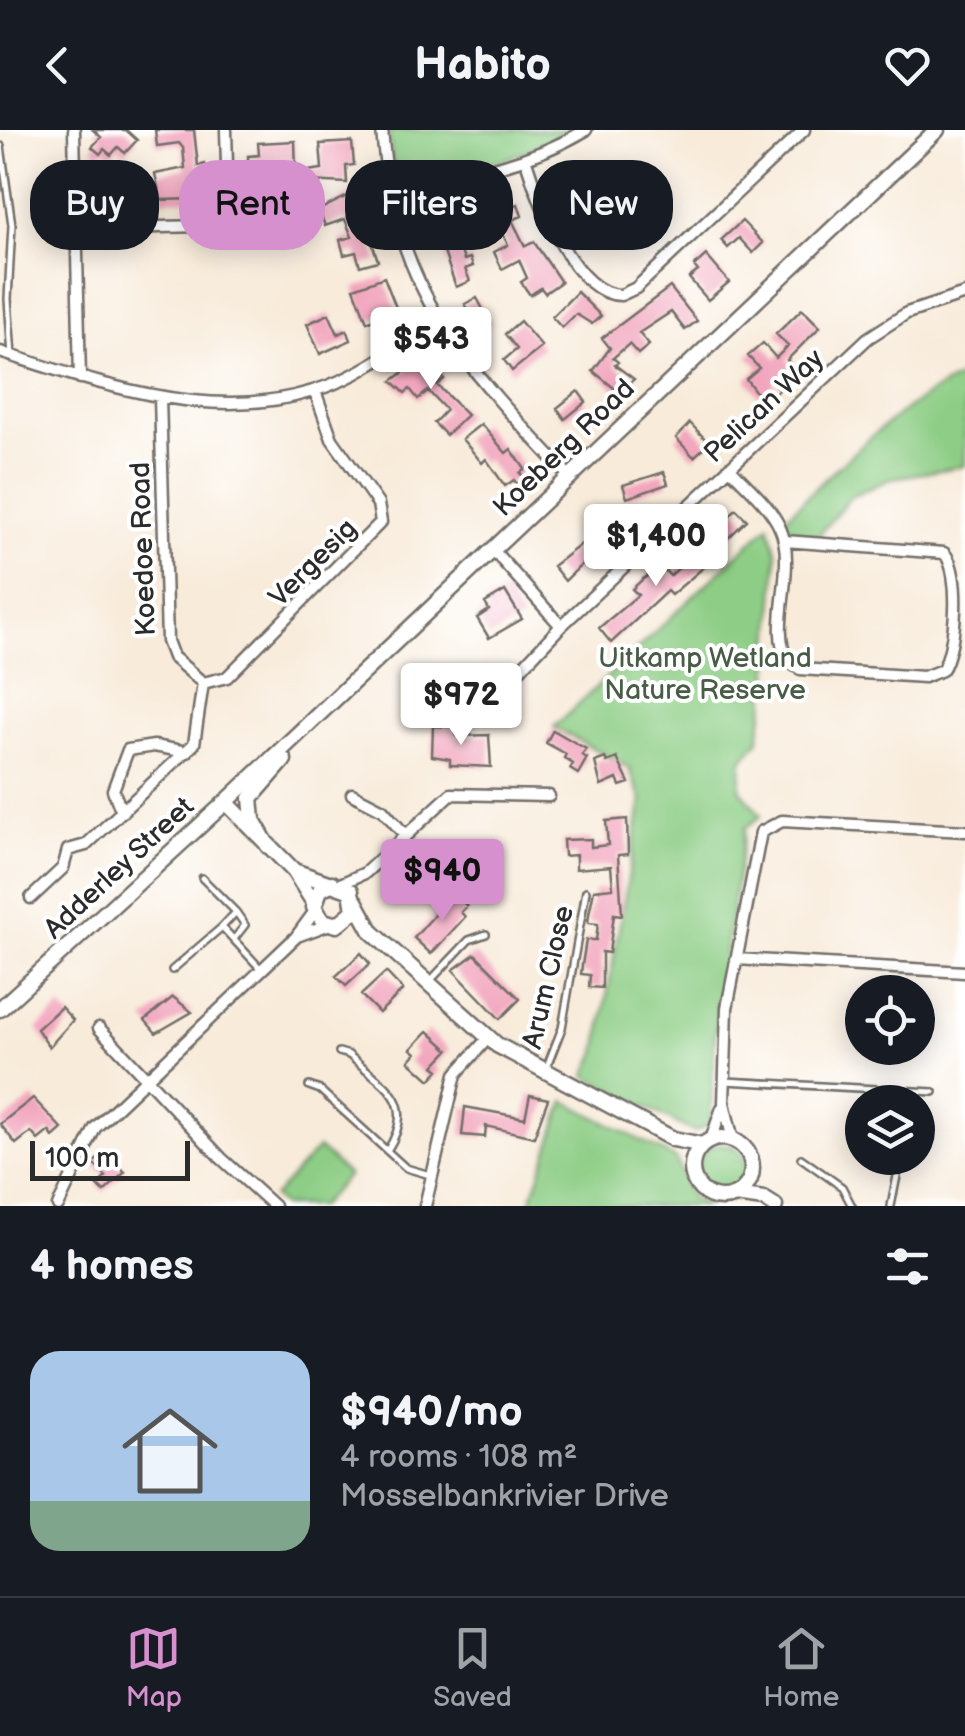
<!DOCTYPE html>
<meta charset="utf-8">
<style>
body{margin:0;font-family:"Balsamiq Sans",sans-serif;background:#242831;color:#f1f3f6;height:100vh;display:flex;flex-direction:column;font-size:38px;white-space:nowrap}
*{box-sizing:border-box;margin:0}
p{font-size:32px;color:#9ea1a6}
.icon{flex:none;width:55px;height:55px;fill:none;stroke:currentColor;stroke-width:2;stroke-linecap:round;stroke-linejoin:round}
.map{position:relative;height:1076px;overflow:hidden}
.sheet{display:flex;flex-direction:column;background:#171b24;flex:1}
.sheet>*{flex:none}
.hud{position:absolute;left:30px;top:30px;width:905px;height:90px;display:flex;gap:20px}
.controls{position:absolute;left:845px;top:845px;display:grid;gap:20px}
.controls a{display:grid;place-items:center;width:90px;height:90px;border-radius:50%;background:#171b24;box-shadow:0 5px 25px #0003;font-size:50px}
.scale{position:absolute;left:30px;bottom:25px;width:160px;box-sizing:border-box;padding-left:10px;border:5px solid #2b2b2b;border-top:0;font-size:28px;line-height:35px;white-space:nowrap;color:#2b2b2b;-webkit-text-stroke:8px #fff;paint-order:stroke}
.price{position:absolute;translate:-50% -85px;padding:0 22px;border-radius:10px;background:#fff;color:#222;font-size:32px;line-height:65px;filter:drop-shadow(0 2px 5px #0008)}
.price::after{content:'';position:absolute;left:50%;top:60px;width:30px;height:22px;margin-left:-15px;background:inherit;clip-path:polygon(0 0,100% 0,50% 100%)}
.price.selected{background:#d690ce;color:#111}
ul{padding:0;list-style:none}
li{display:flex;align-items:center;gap:30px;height:250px;padding:0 30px}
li+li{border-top:2px solid #363941}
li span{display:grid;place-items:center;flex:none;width:280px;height:200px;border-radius:30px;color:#555}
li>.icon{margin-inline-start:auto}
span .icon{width:120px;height:120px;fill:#fffc;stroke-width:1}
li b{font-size:42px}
h2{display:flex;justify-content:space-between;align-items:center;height:120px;padding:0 30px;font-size:42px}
.tag{padding:0 35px;border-radius:40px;background:#171b24;box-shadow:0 5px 25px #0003;font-size:35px;line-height:90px}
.tag.selected{background:#d690ce;color:#111}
header{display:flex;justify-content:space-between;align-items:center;height:130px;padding:0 30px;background:#171b24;font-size:45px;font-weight:600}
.dock{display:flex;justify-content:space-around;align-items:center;height:140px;border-top:2px solid #363941;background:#171b24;font-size:28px;color:#9ea1a6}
.dock a{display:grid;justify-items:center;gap:5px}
.dock .selected{color:#d690ce}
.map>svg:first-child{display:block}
</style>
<header><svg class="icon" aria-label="back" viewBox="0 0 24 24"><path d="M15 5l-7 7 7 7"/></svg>Habito<svg class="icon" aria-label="heart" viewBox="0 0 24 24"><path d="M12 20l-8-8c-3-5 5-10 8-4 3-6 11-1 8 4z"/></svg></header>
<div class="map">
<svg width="965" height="1076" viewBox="0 0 965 1076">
<rect width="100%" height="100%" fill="#fff"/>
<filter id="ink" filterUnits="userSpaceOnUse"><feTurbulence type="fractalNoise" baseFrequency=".01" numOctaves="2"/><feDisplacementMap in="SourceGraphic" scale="20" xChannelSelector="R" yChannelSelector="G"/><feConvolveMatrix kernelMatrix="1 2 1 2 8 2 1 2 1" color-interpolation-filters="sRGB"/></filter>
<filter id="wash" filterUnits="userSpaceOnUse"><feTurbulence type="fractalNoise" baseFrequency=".0048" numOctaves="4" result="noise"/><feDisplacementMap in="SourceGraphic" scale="40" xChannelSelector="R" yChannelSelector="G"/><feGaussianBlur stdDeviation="2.25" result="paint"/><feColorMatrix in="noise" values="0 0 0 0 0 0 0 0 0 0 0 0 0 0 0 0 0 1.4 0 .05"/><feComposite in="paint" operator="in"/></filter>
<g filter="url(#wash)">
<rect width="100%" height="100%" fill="#f8ebda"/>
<path fill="#8dcd85" stroke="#5c7c58" stroke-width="2.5" d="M388 0H574L499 32 406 47 393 37Z
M965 245V336L893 348 851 366 818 406C801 405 791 406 783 390 836 338 897 275 965 245Z
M769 395 777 424 769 547 759 610 742 630 740 659 761 686 745 698 717 874 710 994 694 1002 586 946 597 922 642 670 629 638 554 597Z
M565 971 676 1029 690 1067 706 1076H529Z
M698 1038a24 24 0 1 1 48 0a24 24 0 1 1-48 0Z
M318 1018 348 1045 320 1076H282L273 1067Z"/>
<g id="blocks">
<path fill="#f2a6be" d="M93 0H126L137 10 125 23 118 17 111 25 104 19 100 24 92 17 101 7Z
M155 0H194L198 36 205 34 208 53 193 56 196 69 161 70 155 44 185 38 183 18 179 13 157 16Z
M295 11 296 40H287V34L248 42V26L259 25 258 13Z
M352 12 354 35 346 36 347 53 308 51 307 41 322 39 320 14Z
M110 42 111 49 127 45 131 67 124 69 125 74 115 76 113 68 103 70 99 62 96 45Z
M279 58 280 64 291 63 293 79 279 80 280 90 260 92 258 72 249 73 248 61Z
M362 59 366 70 359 72 378 131 360 136 356 122 344 125 340 110 352 107 345 89 325 96 319 80Z
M504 63 509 77 518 74 522 86 512 90 525 116 534 112 561 152 545 163 541 158 530 165 521 152 527 148 519 130 502 139 494 122 508 115 496 90 486 94 480 78 485 76 483 71Z
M446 79 464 130 470 128 473 136 465 139 470 151 456 157 431 85Z
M742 91 763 113 753 123 739 108 728 118 721 110Z
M706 125 729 152 708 170 689 148 698 141 694 136Z
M384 147 397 180 367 192 354 158Z
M670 157 697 191 685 200 671 182 639 203 649 215 638 224 629 214 613 228 618 232 615 235 634 249 619 262 593 241 610 218 602 208Z
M577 162 601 186 592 194 576 184 562 198 552 187Z
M477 168 491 194 479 201 465 174Z
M802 179 820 197 787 230 793 236 773 253 779 260 764 273 746 249 759 238 748 226 763 213 776 228 788 216 776 204Z
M329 184 338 204 347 200 351 210 320 224 307 194Z
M520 191 542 217 512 241 504 230 517 219 505 204Z
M425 226 444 249 437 255 467 285 446 305 434 293 446 280 428 261 418 269 410 259 405 263 392 251Z
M578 261 586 272 565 289 557 278Z
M690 293 709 313 694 327 676 308Z
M481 294 506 323 511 319 525 339 520 343 525 348 517 354 514 350 505 356 486 329 482 333 462 309Z
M664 342 668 354 627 368 623 355Z
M736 379 747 390 725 411 715 400Z
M617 382 626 391 565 451 553 436 592 406 585 399 595 389 602 396Z
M699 403 705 410 698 416 711 431 671 465 667 461 611 513 599 498 638 465 632 459 643 449 662 437 670 446 691 427 682 418Z
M505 461 522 489 489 508 477 488 489 480 485 473Z
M433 596 456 597V606L489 605 491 637 450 635V629L432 626Z
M553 600 586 619 582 625 587 628 578 644 570 639 573 634 564 628 566 624 546 613Z
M605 628 607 632 617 628 629 653 620 656 617 649 601 656 595 632Z
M627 689 628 724 618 725 622 785 614 784 609 823 602 822V858L589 857 590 845 581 844 582 835 586 810H596L598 794 588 793 589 784 594 760 613 758 611 736 576 739V725L564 726 563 710 591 709V717L608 715 606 691Z
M454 763 467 776 461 782 465 787 431 824 414 808Z
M361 823 370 834 346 856 336 846Z
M475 824 520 869 500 889 453 840Z
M386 842 403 860 379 883 361 865Z
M173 867 192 882 156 903 145 890Z
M61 877 73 890 49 917 37 899Z
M428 901 449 920 434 936 439 940 430 950 409 931 416 923 411 919Z
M530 965 548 969 534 1007 486 996 485 1007 462 1005 465 977 525 988Z
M33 968 62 999 53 1007 49 1001 38 1010 31 1002 16 1014 0 994Z
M106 1022 125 1042 104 1062 97 1055 106 1047 93 1033Z"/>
</g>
</g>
<g filter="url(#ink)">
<use href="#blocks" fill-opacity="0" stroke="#736e68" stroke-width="2.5"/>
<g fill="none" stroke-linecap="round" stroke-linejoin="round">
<g stroke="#736e68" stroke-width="10">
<path id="lane" d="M1 16 12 95 8 169 12 226
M202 748 236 782 222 797
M234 809 245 795 236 782
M172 840 222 797 260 838
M430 851 469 810 486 804
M339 922 349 925C385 957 419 970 387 1021
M546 939 562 898 586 761
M725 951 934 962
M309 956 320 960 406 1038 430 1045
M801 1028 842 1057 852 1076
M891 1076 897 1046"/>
</g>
<g stroke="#736e68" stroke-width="15">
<path id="street" d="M74 0 80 248
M382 0C395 162 462 233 568 345
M526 31C537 67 574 166 621 165L636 158 804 0
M388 56C459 48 524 37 586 0
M76 99 203 96 217 91 228 71 226 0
M0 222C120 261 255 308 372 234 394 221 414 204 435 189
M160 268 167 511 173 527 203 553
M729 337C746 356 770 375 780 398 798 437 768 498 788 531L800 539 924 547 942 540C956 520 962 441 944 423L785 411
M492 419 561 496
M203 553 227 547 381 392 378 374 332 309 315 261
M496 586 515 545 561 496 868 208 907 183 965 164
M352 664 383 680 405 705
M122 682 113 660 128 620 154 616 187 622
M340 754 365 743 451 664 549 666
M31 768 63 738 68 720 86 715 194 614 203 553
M297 806 330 794
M736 829 965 842
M99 898 221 1028 274 1076
M711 1010 722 978
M733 1010 724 973 727 878 761 702 782 691 965 701
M58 1076 95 998 296 807 315 781
M425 1076 456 944 488 908"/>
</g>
<g stroke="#736e68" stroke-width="19">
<path id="secondary" d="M226 672 294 741 314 773
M268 716 253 690 251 668 284 630
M294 741 351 761 354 781 337 795 323 791 314 777 320 760 332 753
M355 771 372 802 497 915 673 1009 703 1015
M0 879 226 672 937 0
M692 1038a30 30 0 1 1 60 0a30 30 0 1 1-60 0Z
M735 1065 764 1069 775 1076"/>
</g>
<use href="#lane" stroke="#fff" stroke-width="5"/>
<use href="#street" stroke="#fff" stroke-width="10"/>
<use href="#secondary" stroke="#fff" stroke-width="14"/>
</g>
</g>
<g text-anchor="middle" stroke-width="8" stroke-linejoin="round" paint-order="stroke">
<g font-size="28" fill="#2b2b2b" stroke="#fff">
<text transform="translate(763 275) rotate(-43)" y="10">Pelican Way</text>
<text transform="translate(563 317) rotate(-44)" y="10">Koeberg Road</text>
<text transform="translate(142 419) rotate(-92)" y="10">Koedoe Road</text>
<text transform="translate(312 432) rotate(-45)" y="10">Vergesig</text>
<text transform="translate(118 737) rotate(-43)" y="10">Adderley Street</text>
<text transform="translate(547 847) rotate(-77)" y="10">Arum Close</text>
</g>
<g font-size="28" fill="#485c46" stroke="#fff">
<text x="705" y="537">Uitkamp Wetland<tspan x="705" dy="32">Nature Reserve</tspan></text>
</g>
</g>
</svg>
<div class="controls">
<a><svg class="icon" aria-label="locate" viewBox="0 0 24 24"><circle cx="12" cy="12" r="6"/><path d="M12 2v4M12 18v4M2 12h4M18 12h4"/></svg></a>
<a><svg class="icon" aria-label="layers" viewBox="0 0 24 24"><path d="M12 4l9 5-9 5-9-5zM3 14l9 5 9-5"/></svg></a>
</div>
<div class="scale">100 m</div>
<b class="price" style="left:431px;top:262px">$543</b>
<b class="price" style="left:656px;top:459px">$1,400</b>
<b class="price" style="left:461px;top:618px">$972</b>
<b class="price selected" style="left:442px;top:794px">$940</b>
<div class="hud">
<a class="tag">Buy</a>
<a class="tag selected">Rent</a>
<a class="tag">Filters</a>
<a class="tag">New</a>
</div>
</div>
<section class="sheet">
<h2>4 homes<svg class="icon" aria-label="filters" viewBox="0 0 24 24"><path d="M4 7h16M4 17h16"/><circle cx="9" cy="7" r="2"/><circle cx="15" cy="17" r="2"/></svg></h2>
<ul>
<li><span style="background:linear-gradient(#a9c7e8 75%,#7fa58c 0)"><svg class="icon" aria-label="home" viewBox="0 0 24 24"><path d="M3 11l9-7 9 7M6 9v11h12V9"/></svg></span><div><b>$940/mo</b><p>4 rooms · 108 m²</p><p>Mosselbankrivier Drive</p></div></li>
</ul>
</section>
<nav class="dock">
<a class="selected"><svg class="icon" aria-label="map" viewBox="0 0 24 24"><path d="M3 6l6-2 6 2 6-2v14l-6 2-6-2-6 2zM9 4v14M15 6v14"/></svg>Map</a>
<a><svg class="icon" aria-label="saved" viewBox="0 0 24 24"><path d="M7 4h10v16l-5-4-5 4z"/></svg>Saved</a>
<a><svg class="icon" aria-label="home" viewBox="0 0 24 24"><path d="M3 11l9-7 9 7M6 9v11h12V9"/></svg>Home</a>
</nav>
